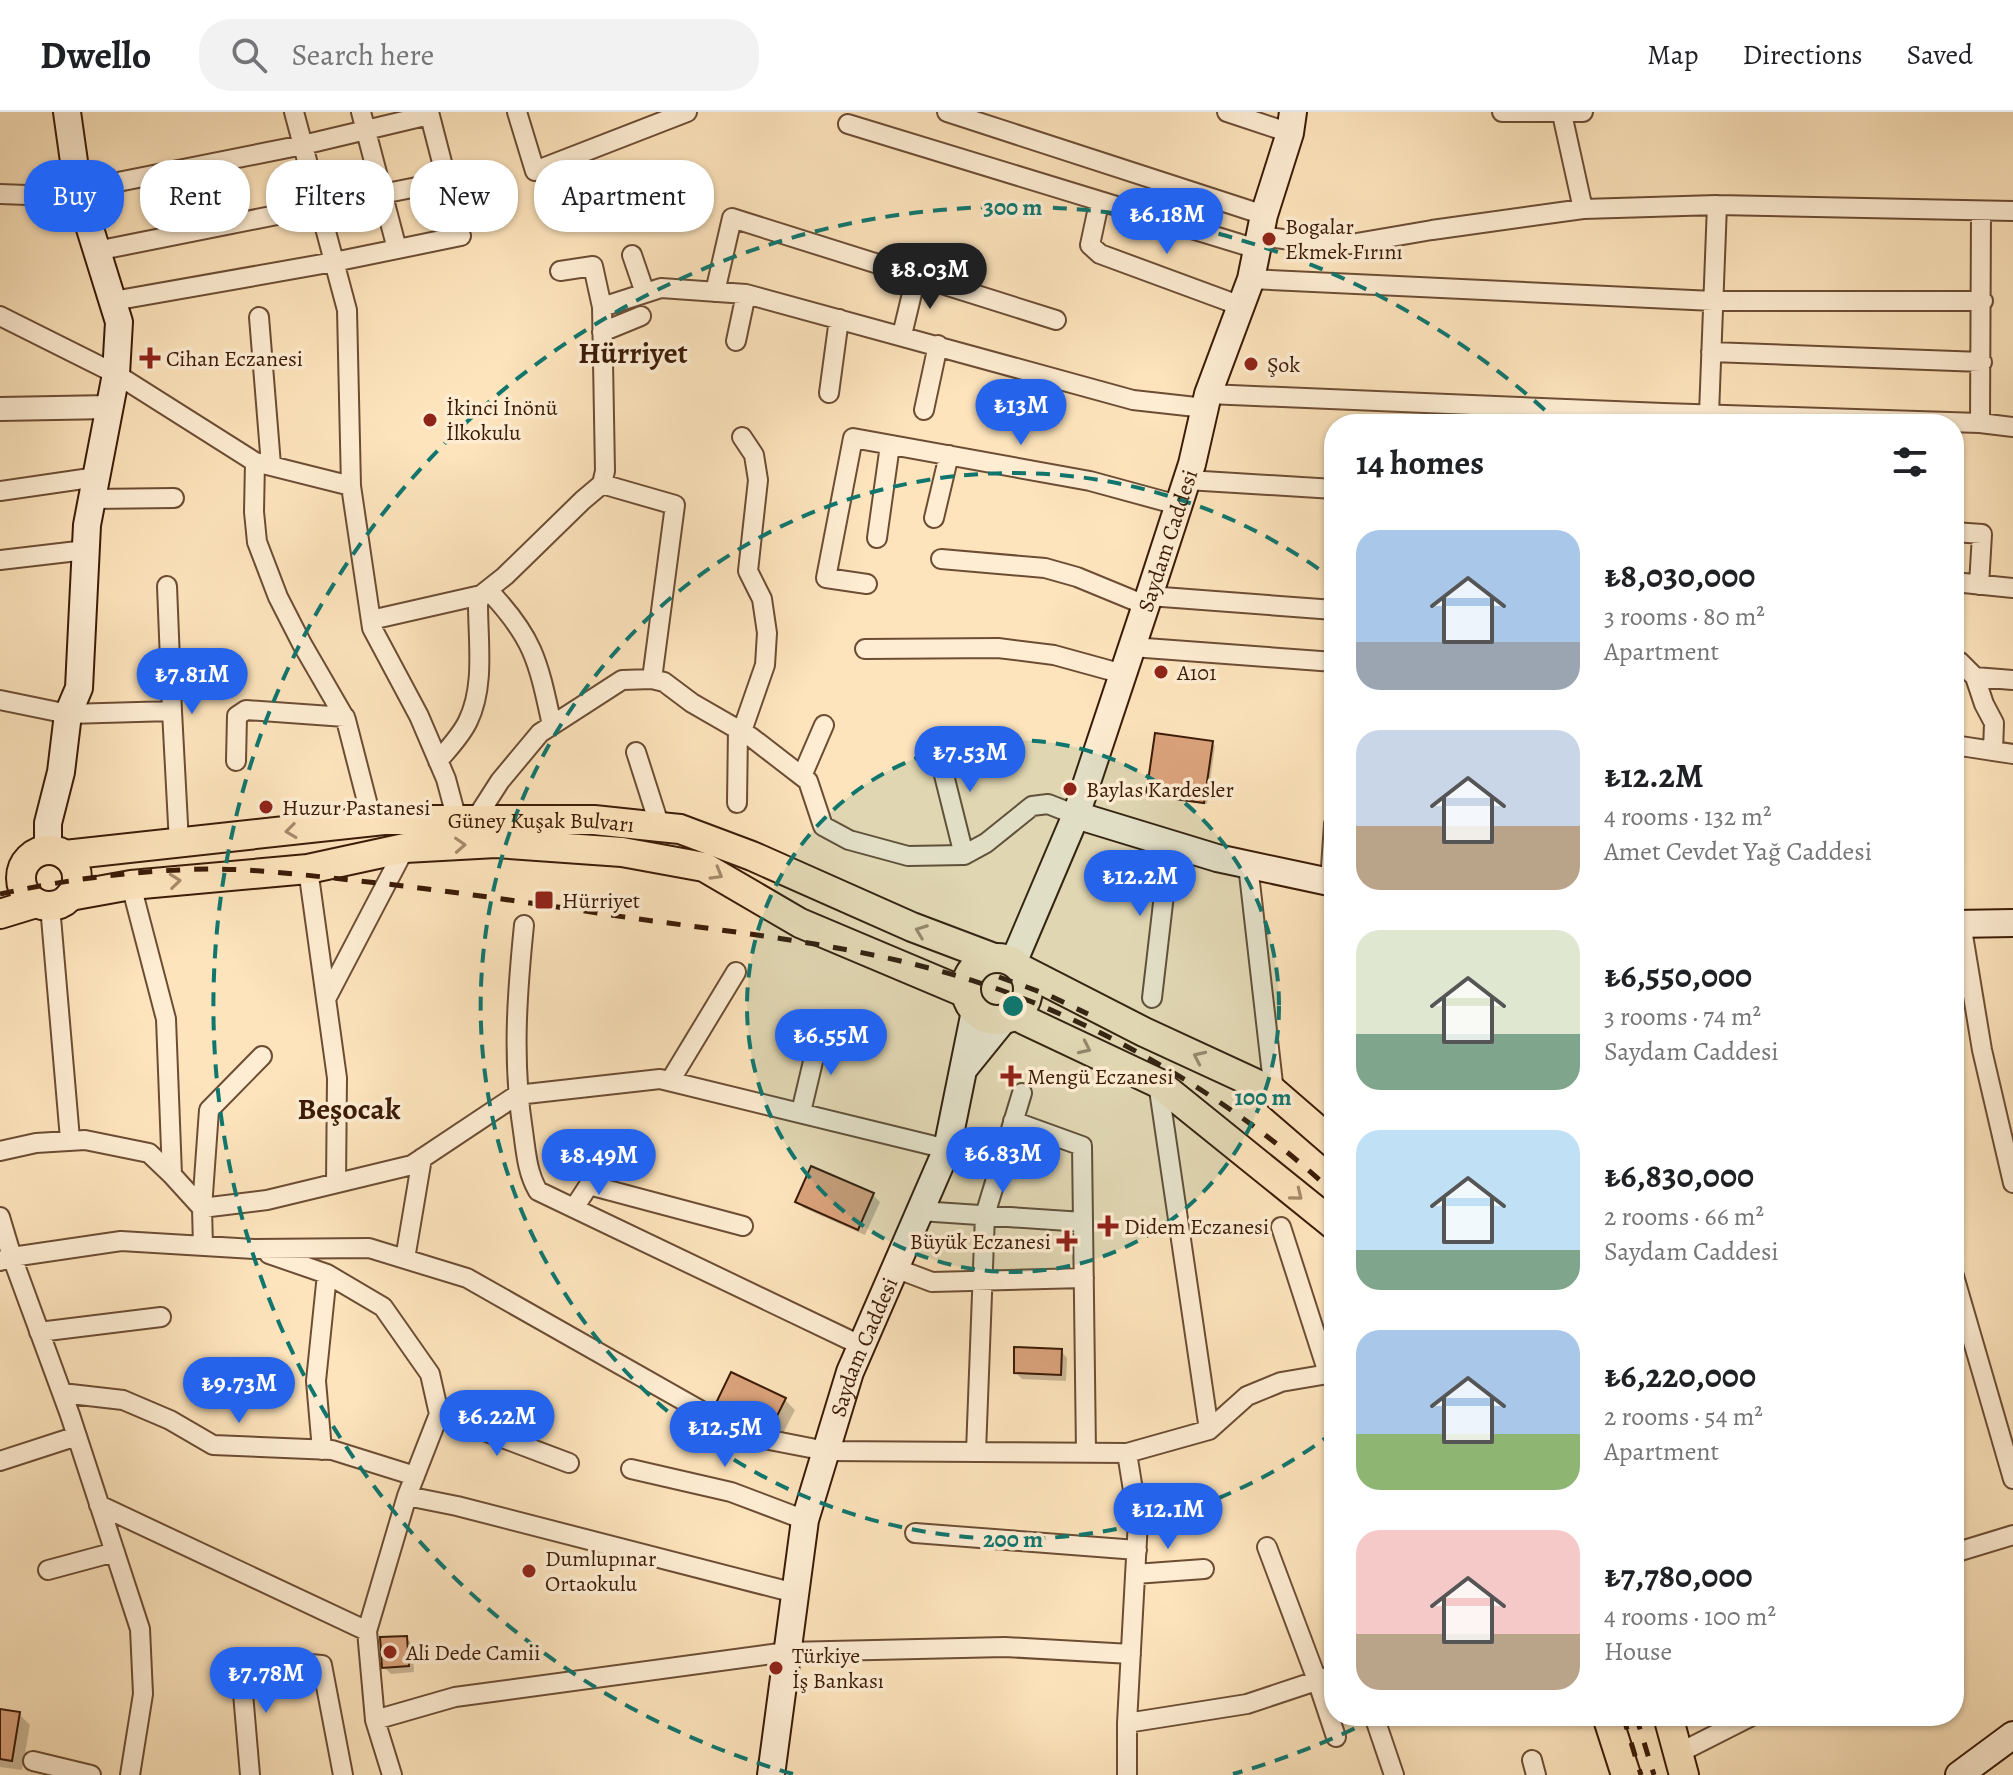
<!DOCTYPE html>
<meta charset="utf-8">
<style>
body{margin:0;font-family:Alegreya,serif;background:#f2f2f2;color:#202124;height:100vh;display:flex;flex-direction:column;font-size:30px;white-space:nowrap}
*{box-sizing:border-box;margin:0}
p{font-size:26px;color:#757577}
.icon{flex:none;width:44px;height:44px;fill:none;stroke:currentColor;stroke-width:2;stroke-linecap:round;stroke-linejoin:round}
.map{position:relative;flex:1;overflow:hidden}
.details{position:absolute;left:1324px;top:302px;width:640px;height:1312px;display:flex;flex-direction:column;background:#fff;border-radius:32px;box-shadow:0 2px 6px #0004}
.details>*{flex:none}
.banner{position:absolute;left:24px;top:48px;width:760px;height:72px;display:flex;gap:16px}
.price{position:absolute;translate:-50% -68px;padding:0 18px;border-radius:28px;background:#2563eb;color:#fff;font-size:26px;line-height:52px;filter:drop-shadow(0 2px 4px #0008)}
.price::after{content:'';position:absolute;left:50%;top:48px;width:24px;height:18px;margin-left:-12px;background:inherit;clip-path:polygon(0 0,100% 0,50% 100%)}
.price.current{background:#222;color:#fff}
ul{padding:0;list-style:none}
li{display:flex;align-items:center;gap:24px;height:200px;padding:0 32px}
li span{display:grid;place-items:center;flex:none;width:224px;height:160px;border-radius:24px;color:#555}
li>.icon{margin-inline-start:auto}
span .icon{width:96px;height:96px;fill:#fffc;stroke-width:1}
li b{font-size:34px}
h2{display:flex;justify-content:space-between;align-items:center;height:96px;padding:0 32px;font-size:34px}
.pill{padding:0 28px;border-radius:32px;background:#fff;box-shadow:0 2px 6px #0004;font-size:28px;line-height:72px}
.pill.current{background:#2563eb;color:#fff}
header{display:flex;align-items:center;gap:48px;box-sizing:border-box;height:112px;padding:0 40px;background:#fff;border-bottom:2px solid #e0e0e0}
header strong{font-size:38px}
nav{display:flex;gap:44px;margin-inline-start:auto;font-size:28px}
.search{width:560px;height:72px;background:#f2f2f2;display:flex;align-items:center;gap:20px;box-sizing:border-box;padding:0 28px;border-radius:32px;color:#757577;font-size:30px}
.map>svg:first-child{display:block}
</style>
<header>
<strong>Dwello</strong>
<div class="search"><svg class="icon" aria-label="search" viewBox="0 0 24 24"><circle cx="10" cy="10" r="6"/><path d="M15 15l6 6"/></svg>Search here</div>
<nav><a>Map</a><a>Directions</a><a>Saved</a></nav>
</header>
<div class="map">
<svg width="2013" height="1663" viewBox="0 0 2013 1663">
<rect width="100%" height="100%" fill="#fde4bc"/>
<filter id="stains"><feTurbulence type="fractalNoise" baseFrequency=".0025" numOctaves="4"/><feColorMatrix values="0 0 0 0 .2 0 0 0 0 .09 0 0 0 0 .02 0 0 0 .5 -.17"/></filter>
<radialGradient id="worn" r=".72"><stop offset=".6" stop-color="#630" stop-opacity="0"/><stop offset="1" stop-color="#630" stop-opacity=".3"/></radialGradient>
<path fill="#0003" d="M1212 631 1215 634 1207 692 1151 685 1149 682Z
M873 1083 880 1090 865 1123 804 1096 798 1090Z
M1061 1239 1067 1246 1066 1269 1022 1267 1016 1261Z
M785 1288 795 1298 781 1325 760 1321 727 1302 717 1292Z
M406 1526 412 1532 414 1560 391 1562 384 1555Z
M0 1599 19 1602 30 1613 22 1658 0 1655Z"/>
<path fill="#dba37c" stroke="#3b1b07" stroke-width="2" d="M1155 621 1213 629 1204 691 1146 683Z
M811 1054 874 1081 858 1118 795 1090Z
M1014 1235 1062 1237 1061 1263 1014 1261Z
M731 1260 786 1286 771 1316 748 1312 715 1293Z
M407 1524 409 1554 382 1556 380 1525Z
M0 1597 20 1600 12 1649 0 1647Z"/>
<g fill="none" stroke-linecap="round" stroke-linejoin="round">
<g stroke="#6c4d34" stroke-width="22">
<path id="minor" d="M294 0 347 198 351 374 372 516 419 604 446 667 457 708
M361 0 397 137
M517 0 535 59 687 0
M947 0 1264 103
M1227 0 1290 21
M1502 0H1583
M1562 2 1583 97
M848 12 1257 137
M78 78 303 33 429 3
M0 82 81 85
M1099 91 1090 133 1100 142 1241 194
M1259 124 1339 134 1432 118 1583 97 1717 93 2013 99
M96 139 447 69
M632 143 645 181
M1251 167 1713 189H1983
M715 180 732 106 1056 208
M113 189 334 150 461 124 429 0
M602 195 661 176 746 182 1133 288 1205 296
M0 204 116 262 255 350 351 374
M259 205 271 353
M602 220 641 204
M902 223 916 165
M736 229 746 182
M1711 240 1982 250
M829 281 839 207
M1208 282 1663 301 1980 311 2013 315
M924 298 938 233
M1709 302 1717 93
M1980 311 1981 99
M255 350 254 400 257 430 278 485 302 532 346 608 372 709
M1187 368 1334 377
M602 372 675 393 652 567
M0 379 97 365
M92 387 174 386
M934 406 949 343
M1954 420 1982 422 1979 473
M877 426 890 333
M941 447 1045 456 1077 465 1145 493
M0 448 86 438
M1954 470 2013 476
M867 472 826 466 853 326 1090 369 1178 393
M488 478C534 526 538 549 552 613
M1149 484 1334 498
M371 508 481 483
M1132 535 1334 550
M865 537 998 536 1054 543 1123 562
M1954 548 1960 550 1975 565 1984 592 1994 611 1993 639
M1975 565 2013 568
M0 588 68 602 172 599 167 474
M172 599 179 731
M742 619 765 553 767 521 762 487 748 459 758 368 754 343 742 325
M936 631 964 743
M1954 633 2013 642
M636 640 660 715
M236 649 237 604 246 598 345 605
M438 649C448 637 461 624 468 609 485 574 478 530 478 492L481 483 505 464 583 388 602 372 605 359 602 195 593 154 560 159
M802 664 824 613
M737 691 738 617
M475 708 500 669 540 621 622 568 652 567 664 570 692 591 751 625 808 669 823 714 849 728 908 744 964 743 986 731 1032 694 1048 692 1076 703
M1248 753 1274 980
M308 757 337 966 336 1071
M1330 770 1334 712
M131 773 166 907 172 1063 202 1096
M50 794 70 1027
M1961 811 1982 938 2013 1071
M524 813C517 882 512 949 523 1019 526 1040 527 1060 538 1079L862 1234
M1152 886 1170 731
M326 887 405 736
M670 969 736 860
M1158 971 1209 1318
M801 1000 820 920
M1013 1009 1082 1034 1086 1340
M0 1039 36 1031 85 1028 149 1041 172 1063
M202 1096 209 998 262 944
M574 1096 589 1073 743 1114
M920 1099 1083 1110
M0 1105 12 1145 70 1303 140 1517 143 1582 130 1663
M1281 1115 1328 1261
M203 1134 202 1096 267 1088 412 1053 517 983 660 967 947 1037
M269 1142 327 1162 383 1195 430 1262 439 1302 407 1384 367 1519 375 1608 392 1663
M405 1147 422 1046
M0 1149 12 1145 121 1129 254 1137 369 1136 467 1166 744 1323 826 1339 1127 1341 1209 1318 1247 1284 1281 1270 1334 1261
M895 1156 932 1170 1084 1166
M1954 1164 2013 1367
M39 1220 161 1205
M62 1281 123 1288 170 1308 213 1333 332 1338 415 1364
M439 1302 569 1351
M322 1338 316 1269 327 1162
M976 1340 985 1103 1022 981
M0 1349 77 1324
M631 1357 731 1380 805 1408
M407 1384 457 1394 795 1481
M99 1393 367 1519
M915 1421 1137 1438
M1267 1435 1317 1568 1336 1625
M1954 1441 2013 1423
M48 1458 115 1440
M1135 1462 1204 1457
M1374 1604 1394 1663
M375 1608 455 1585 787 1540 1005 1535 1131 1542
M1127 1611 1247 1592 1334 1563
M1679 1641 1752 1604
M1532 1648 1536 1663
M33 1649 91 1663
M250 1663 240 1546 322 1553 343 1663
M1127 1663V1611L1138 1409 1127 1341"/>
</g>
<g stroke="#6c4d34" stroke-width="26">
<path id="tertiary" d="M0 297 110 295"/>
</g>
<g stroke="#3b1b07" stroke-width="30">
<g id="secondary">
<path d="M1076 703 1217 746 1334 771"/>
<path d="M48 738V711L61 660 68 602 79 576 87 413 116 262 119 210 78 78 67 0"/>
<path d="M1954 812 2013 811"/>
<path id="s1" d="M1013 851 1076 703 1149 484 1192 352 1208 282 1251 167 1264 103 1290 21 1293 0"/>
<path d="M966 954 1004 907"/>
<path id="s2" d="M771 1663 805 1408 850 1260 947 1037 975 899"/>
<path d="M1959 1663 2013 1623"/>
</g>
</g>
<g stroke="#3b1b07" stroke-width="32">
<g id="primary">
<circle cx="49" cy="766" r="28"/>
<path id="s3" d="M65 743 384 708H594L660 715 680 717 752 744 912 815 994 846"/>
<path d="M70 784 131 773 308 757 405 736 496 731 622 740 704 755 800 811 966 881"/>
<path d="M0 802 36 791"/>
<circle cx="997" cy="877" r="31"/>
<path d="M1021 857 1144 920 1274 980 1334 1032"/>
<path d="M1014 903 1158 971 1334 1113"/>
<path d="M1607 1604 1626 1663"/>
<path d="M1668 1604 1684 1663"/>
</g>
</g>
<use href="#minor" stroke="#feedd3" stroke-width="18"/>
<use href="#tertiary" stroke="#feedd3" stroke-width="22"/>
<use href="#secondary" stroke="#feedd3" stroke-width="26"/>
<use href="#primary" stroke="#fde4bc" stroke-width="28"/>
<path stroke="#3b1b07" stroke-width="5" stroke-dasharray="14 14" stroke-linecap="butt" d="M0 782C69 767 139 758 210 757 257 757 304 763 351 768 445 778 538 792 631 806 770 825 914 839 1044 895 1150 940 1249 1002 1334 1081
M999 865 1046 882 1088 902
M1623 1604 1641 1663
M1636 1604 1654 1663"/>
</g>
<defs><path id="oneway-chevron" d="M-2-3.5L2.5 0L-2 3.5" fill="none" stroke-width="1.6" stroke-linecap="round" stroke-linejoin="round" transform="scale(2)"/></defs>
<g stroke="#a68a6b">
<use href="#oneway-chevron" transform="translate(291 719) rotate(173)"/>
<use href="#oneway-chevron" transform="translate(460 733) rotate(-3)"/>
<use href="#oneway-chevron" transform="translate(717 762) rotate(30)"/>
<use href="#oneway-chevron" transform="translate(175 769) rotate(-6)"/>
<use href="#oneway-chevron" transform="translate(921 819) rotate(-159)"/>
<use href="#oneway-chevron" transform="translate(1085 936) rotate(25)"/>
<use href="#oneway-chevron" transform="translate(1199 945) rotate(-155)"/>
<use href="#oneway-chevron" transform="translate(1297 1083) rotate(39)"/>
</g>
<circle cx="1013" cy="894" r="266" fill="#0f766e" fill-opacity=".12"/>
<g fill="none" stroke="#0f766e" stroke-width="4" stroke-dasharray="14 10">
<circle cx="1013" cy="894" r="266"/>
<path d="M1334 1320A533 533 0 1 1 1334 468"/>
<path d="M1376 1606A799 799 0 0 1 1233 1662M793 1662A799 799 0 1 1 1558 310"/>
</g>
<g fill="#8f2418" stroke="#feedd3" stroke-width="3">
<circle cx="1269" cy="127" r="8"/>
<path d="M146 234h8v8h8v8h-8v8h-8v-8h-8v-8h8z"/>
<circle cx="1251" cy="252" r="8"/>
<circle cx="430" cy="308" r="8"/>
<circle cx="1161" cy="560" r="8"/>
<circle cx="1070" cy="677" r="8"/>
<circle cx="266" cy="695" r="8"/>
<rect x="534" y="778" width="20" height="20" rx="4"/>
<path d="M1007 952h8v8h8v8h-8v8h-8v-8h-8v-8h8z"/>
<path d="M1104 1102h8v8h8v8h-8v8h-8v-8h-8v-8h8z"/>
<path d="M1063 1117h8v8h8v8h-8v8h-8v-8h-8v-8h8z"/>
<circle cx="529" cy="1459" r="8"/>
<circle cx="390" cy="1540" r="8"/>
<circle cx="776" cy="1556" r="8"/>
</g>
<g text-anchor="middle" stroke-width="7" stroke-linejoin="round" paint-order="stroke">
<g font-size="22" fill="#3b1b07" stroke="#feedd3" text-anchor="start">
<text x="1285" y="122">Bogalar<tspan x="1285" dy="25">Ekmek Fırını</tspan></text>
<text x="166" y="254">Cihan Eczanesi</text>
<text x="1267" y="260">Şok</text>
<text x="446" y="303">İkinci İnönü<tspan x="446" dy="25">İlkokulu</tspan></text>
<text x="1177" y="568">A101</text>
<text x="1086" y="685">Baylas Kardesler</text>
<text x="282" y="703">Huzur Pastanesi</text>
<text x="562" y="796">Hürriyet</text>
<text x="1027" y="972">Mengü Eczanesi</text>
<text x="1124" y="1122">Didem Eczanesi</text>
<text x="1051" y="1137" text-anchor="end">Büyük Eczanesi</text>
<text x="545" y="1454">Dumlupınar<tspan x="545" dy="25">Ortaokulu</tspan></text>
<text x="406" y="1548">Ali Dede Camii</text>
<text x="792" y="1551">Türkiye<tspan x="792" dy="25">İş Bankası</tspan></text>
</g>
<g font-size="22" fill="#3b1b07" stroke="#feedd3">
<text dy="8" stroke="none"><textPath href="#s1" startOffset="450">Saydam Caddesi</textPath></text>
<text dy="8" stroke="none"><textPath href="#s3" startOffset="478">Güney Kuşak Bulvarı</textPath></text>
<text dy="8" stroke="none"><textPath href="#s2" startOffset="440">Saydam Caddesi</textPath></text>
</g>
<g font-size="30" font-weight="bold" fill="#3b1b07" stroke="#feedd3">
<text x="633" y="251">Hürriyet</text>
<text x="349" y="1007">Beşocak</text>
</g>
</g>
<circle cx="1013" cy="894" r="12" fill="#0f766e" stroke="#feedd3" stroke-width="4"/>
<g font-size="24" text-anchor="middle" font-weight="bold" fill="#0f766e" stroke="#feedd3" stroke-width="7" stroke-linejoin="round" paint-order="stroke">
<text x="1013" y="103">300 m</text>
<text x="1263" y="993">100 m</text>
<text x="1013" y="1435">200 m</text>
</g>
<rect width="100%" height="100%" filter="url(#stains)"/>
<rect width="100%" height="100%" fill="url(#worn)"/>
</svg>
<b class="price" style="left:1167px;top:144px">₺6.18M</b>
<b class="price current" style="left:930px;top:199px">₺8.03M</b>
<b class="price" style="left:1021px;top:335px">₺13M</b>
<b class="price" style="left:192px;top:604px">₺7.81M</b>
<b class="price" style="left:970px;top:682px">₺7.53M</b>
<b class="price" style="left:1140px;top:806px">₺12.2M</b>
<b class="price" style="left:831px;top:965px">₺6.55M</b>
<b class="price" style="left:1003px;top:1083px">₺6.83M</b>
<b class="price" style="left:599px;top:1085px">₺8.49M</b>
<b class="price" style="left:239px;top:1313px">₺9.73M</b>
<b class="price" style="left:497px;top:1346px">₺6.22M</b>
<b class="price" style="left:725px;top:1357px">₺12.5M</b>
<b class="price" style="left:1168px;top:1439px">₺12.1M</b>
<b class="price" style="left:266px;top:1603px">₺7.78M</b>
<div class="banner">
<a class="pill current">Buy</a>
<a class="pill">Rent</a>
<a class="pill">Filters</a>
<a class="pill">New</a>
<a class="pill">Apartment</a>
</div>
<section class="details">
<h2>14 homes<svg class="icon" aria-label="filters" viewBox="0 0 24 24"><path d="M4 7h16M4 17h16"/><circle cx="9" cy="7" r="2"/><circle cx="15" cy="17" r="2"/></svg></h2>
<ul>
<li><span style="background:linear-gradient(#a9c7e8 70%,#9aa5b1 0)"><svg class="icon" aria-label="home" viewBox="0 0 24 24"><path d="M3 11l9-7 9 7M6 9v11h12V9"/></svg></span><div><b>₺8,030,000</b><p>3 rooms · 80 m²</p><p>Apartment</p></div></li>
<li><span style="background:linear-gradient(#c9d6e8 60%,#b9a48a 0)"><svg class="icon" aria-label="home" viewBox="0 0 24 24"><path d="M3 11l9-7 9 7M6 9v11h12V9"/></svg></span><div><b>₺12.2M</b><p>4 rooms · 132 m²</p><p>Amet Cevdet Yağ Caddesi</p></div></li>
<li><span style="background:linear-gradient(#dfe7d0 65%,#7fa58c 0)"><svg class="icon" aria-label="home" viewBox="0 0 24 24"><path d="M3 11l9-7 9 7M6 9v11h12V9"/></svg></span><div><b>₺6,550,000</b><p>3 rooms · 74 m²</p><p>Saydam Caddesi</p></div></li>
<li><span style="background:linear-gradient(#bfe0f5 75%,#7fa58c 0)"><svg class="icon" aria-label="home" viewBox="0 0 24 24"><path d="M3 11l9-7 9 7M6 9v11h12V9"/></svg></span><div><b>₺6,830,000</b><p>2 rooms · 66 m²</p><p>Saydam Caddesi</p></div></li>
<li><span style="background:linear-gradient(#a9c7e8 65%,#8fb573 0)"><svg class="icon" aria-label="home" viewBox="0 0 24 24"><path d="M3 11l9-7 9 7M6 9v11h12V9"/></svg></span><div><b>₺6,220,000</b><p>2 rooms · 54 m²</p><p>Apartment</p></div></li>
<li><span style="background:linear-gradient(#f6c9c9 65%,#b9a48a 0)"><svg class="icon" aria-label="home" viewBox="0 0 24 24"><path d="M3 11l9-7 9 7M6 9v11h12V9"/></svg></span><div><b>₺7,780,000</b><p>4 rooms · 100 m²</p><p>House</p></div></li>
</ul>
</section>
</div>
